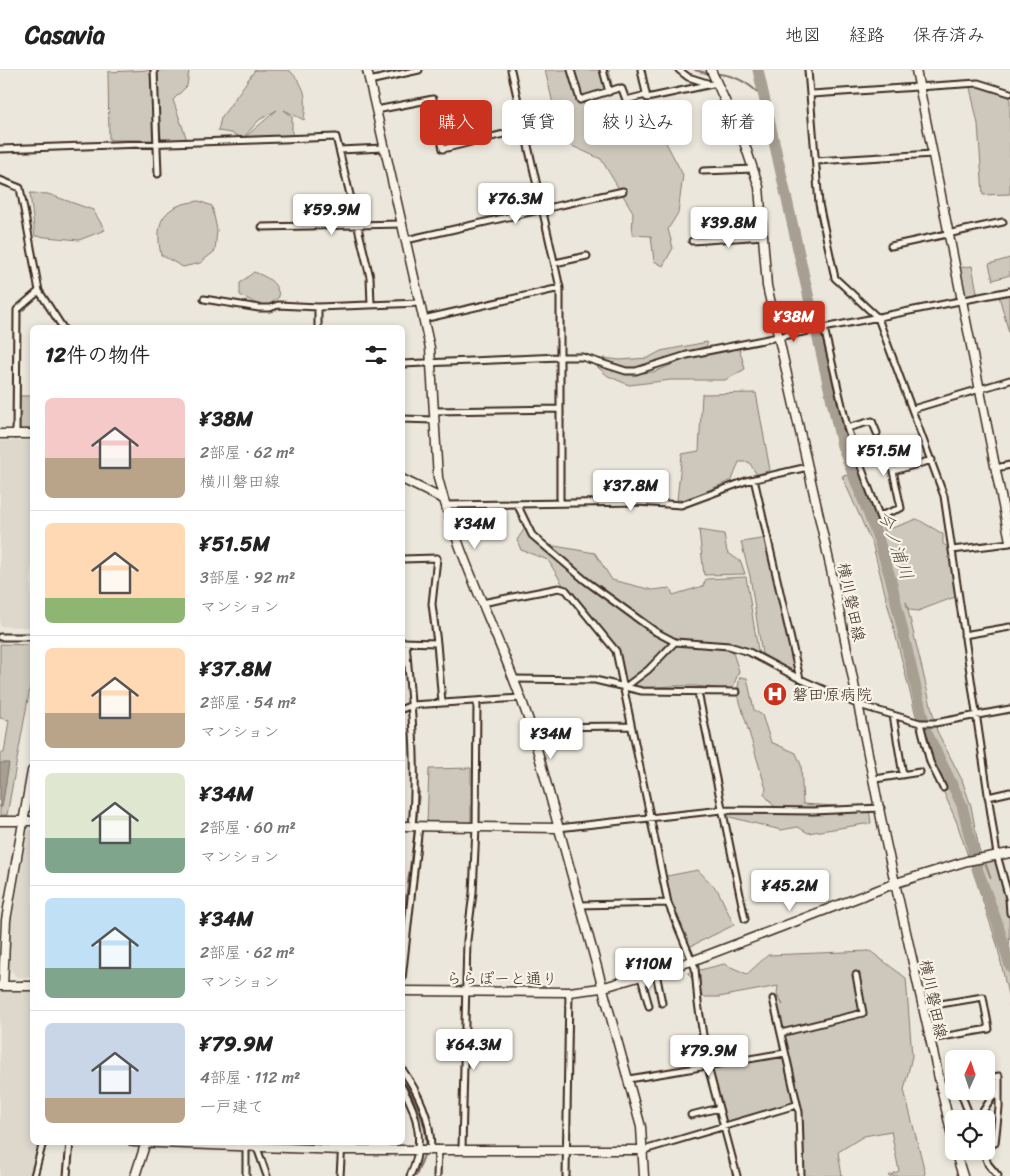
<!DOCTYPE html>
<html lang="ja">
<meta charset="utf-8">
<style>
body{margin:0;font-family:Sriracha,"Klee One",sans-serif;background:#f6f6f6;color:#222;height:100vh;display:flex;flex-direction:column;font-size:19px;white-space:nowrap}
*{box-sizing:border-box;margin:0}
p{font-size:16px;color:#767676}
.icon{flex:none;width:28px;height:28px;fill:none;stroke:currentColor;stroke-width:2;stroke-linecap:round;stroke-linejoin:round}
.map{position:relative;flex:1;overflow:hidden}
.panel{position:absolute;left:30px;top:255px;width:375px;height:820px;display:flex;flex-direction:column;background:#fff;border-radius:8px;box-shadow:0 2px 8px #0003}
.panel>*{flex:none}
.banner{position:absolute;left:420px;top:30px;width:475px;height:45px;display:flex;gap:10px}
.needle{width:32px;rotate:3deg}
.fabs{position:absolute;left:945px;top:980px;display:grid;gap:10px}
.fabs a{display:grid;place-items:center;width:50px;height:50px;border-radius:8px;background:#fff;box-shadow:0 2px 8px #0003;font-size:25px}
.price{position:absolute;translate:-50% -42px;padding:0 11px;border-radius:5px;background:#fff;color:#222;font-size:16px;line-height:32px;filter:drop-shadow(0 1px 2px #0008)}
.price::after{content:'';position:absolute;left:50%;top:30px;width:15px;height:11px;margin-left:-8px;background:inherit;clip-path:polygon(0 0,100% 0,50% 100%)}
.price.on{background:#c8321e;color:#fff}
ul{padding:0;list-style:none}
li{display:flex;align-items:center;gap:15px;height:125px;padding:0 15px}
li+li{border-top:1px solid #e0e0e0}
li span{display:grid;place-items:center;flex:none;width:140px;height:100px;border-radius:8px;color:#555}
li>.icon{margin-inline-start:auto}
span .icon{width:60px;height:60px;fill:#fffc;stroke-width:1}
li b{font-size:21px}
h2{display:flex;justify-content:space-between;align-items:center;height:60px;padding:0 15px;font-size:21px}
.chip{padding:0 18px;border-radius:8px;background:#fff;box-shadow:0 2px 8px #0003;font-size:18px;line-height:45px}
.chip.on{background:#c8321e;color:#fff}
header{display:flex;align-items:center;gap:30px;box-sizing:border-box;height:70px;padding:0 25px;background:#fff;border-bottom:1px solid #e0e0e0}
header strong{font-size:24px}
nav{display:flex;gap:28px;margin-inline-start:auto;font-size:18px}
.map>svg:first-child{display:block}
</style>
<header>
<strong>Casavia</strong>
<nav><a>地図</a><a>経路</a><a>保存済み</a></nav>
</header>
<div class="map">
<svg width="1010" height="1106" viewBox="0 0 1010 1106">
<rect width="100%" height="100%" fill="#ece7dc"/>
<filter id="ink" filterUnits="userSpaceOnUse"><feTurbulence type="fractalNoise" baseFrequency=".02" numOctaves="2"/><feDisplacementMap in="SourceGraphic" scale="10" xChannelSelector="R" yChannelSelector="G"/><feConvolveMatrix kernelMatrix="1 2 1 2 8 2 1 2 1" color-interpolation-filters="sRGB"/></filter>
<g filter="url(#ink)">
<path fill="#ddd7cc" d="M0 371H32L31 557 0 556Z
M32 758V907H17L10 899 11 855 28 761Z
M0 915 32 916V1072L44 1073 33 1106H0Z"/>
<path fill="#cec8bc" stroke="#84796d" d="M150 0 154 70H109L108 2Z
M156 0H189L187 16 173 30 187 70 161 69Z
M255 0H289C306 16 307 27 304 50L284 40 292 46V66L244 68 277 40 259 50 243 68 231 63 218 61 221 48Z
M545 0H609L612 15 594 27 577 30 608 47 637 33 651 36 663 67 683 105 678 143 668 159 673 178 663 196 654 191 651 166 632 165 633 142 601 89 570 75 559 59Z
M969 13 1010 27V124L983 125 978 54Z
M30 123 48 124 93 140 105 160 79 170 35 166Z
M199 131 212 136 217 160 215 181 200 193 183 197 161 185C154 151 163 135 199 131Z
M1010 188V205L993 210 989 194Z
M972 196 978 227 963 230 957 198Z
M254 202C267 207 278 212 279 227L265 238 240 225V213Z
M1009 224V263L999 226Z
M707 272V276L632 299 609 292 603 288 620 290 648 288 661 281Z
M739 277 745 299 725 310H671L629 315 608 306 593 293 628 303 654 302 688 288Z
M756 323 770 400 757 405 749 392H739L732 410 686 430H677L682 384 699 381 702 324Z
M19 326H32V359L19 360Z
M863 402 884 461 917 449 943 464V474L952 480 958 522 955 527 918 541 909 540 906 532 937 661 962 710 971 736 979 779 991 809 984 787 997 785 1009 828 1010 946 1009 930 997 874 957 753 930 690 915 642 873 476 842 406Z
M525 458 543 474 595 483 612 510 652 520 670 518 673 525 703 516 706 509 746 507 759 586 731 577 739 601 731 622C694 611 658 617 621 621L616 581 588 543 566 520 548 490 521 480 517 470Z
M699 460 724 464 727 482 741 492 745 504 704 505Z
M768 468 800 609 762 584 750 506 741 472Z
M0 574 32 575V607L7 745H0V683H4L9 650 0 648Z
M740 607 747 608 754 640 762 645 771 672 796 683 801 695 803 734 869 738 871 753 808 763 798 757 781 760 730 747 722 740 778 741 764 724 766 719 737 622Z
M471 698V752L427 753 429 699Z
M698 800 718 821 734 855 687 878 662 807Z
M870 881 906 908 912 986 904 1020 925 1102 924 1106H888L899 1101 891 1061 864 1066 838 1082 842 1106H803L797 1034 727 1054 712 999 786 986 776 943 777 925 783 935 777 924 778 916 719 927H702L701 922 688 903 724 894 747 904 768 885Z"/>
<path fill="#a89f93" stroke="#7c7064" d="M0 693H9L2 737H0Z"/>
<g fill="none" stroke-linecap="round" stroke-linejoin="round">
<path stroke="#7c7064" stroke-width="2" d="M695 0 706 3
M719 4C739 6 754 16 766 32
M416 754 419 722
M402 860 415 759
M402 1008C414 1028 428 1054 426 1078
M416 1106 425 1083"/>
<path stroke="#a89f93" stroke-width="11" d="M758 0 842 376 878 468 891 510 926 661 962 735 978 801 998 855 1010 896"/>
<g stroke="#3b2a1e" stroke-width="9">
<path id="street" d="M154 0 158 104
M511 0 560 218V433
M571 0 580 30 619 18 622 19 626 30 646 25
M603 0 609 22
M641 0 647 28 717 13
M679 0 688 7 707 13
M808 0 819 134 835 208 878 248 944 426 997 785 1009 828 1010 843
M369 11 419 0
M812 24 978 13 1010 23
M376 40 433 29 443 79 524 59
M0 79 336 67 370 207 371 235
M339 80 384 78
M816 91 933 84
M703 101 754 99
M0 110 20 118 39 221 63 258
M262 157 402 154
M406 170 623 121
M692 171 764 166
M891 176 1003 152
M555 193 587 186
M204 229 259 238H270L278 235 318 237 420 233
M318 237V258
M423 249 560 218
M824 258 848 361 881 451
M402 294 560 287H582L626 301H636L687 285 1010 221
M913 339 1010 310
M434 341 560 339
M402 349 434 350
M847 358 872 351 877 363
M16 365 17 240 39 221
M856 383 882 374 893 401 901 438 879 446
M996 398 1010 395
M893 401 932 390
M754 409 800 609
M517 434 532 465 586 511 656 562 675 572 729 576 749 582 800 609 859 635 920 653H935L1010 639
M446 435 638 432 681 435 746 411 808 397
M952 480 1010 473
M402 489 437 488 432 534 437 573
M482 533 559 518 566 520 616 581 668 833 695 898 698 933 708 997 737 1106
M964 565 1010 557
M0 567H32
M402 572 437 573 442 633
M406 572C411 634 418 694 412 756
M514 609 595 610 642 621 737 622
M624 618 648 600 675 572
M698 622 745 849
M402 639 412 635 521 628
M893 645 903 705
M920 653 930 692 943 718
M531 657 631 656
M875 709 920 702
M988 727 1010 722
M558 758 722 740 813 741 881 738
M579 835 668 833
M656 903 662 933
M641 907 649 936
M402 909 419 756
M773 929 799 1042 801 1106
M922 937 983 927 989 959 929 969
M781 963 863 943 856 905
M402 999C419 1024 431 1048 431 1079
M629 1009 785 983
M986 1009 999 1006V1038L995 1073 986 1075
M402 1017C419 1046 425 1075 410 1106
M939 1017 954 1014
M960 1021 971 1049
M691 1045 719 1038
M978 1049 992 1027 999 1022
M255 1072 267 1106
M462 1079 467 870 473 823 476 757 477 631
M644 1080 796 1035
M983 1081 988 1094 998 1106
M34 1106 43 1072
M67 1106 70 1072
M246 1106V1072
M340 1106 342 1072
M437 1106 438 1079
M566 1106 569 922"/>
</g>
<g stroke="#3b2a1e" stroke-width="11">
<path id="secondary" d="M367 0 430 278 438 408C459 492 504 574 531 657L641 1057 644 1106
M711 0 745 75 759 117 767 216 830 495 886 773 954 1075
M916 0 1010 471
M0 364H32
M402 409 443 429
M0 751H32
M402 756 558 758
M0 916H32
M3 916 6 850 32 701
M402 921 569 922 601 918 692 891 896 813 967 791 1010 783
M133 1072 341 1080H644
M955 1081 963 1106
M135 1106 146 1072"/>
</g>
<use href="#street" stroke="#f7f3e8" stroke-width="5"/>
<use href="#secondary" stroke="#f7f3e8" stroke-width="8"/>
</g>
</g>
<defs>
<g id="hospital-disc" transform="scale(1.25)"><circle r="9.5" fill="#c8321e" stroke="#f7f3e8"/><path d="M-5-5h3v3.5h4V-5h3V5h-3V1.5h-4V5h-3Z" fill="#fff"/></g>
</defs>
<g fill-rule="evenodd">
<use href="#hospital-disc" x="775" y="624"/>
</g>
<g text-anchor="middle" stroke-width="4.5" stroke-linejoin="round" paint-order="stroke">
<g font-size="16" fill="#3b2a1e" stroke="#f7f3e8">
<text transform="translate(852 532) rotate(78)" y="6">横川磐田線</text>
<text x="502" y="914">ららぽーと通り</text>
<text transform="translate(934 929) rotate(78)" y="6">横川磐田線</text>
</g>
<g font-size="16" fill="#3b2a1e" stroke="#f7f3e8" text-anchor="start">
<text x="792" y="630">磐田原病院</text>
</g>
<g font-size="18" font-style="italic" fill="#615347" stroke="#f7f3e8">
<text transform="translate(896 475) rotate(71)" y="6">今ノ浦川</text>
</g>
</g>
</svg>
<div class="fabs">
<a><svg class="needle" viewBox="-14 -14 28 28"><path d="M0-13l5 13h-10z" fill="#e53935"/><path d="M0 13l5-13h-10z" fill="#767676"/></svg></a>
<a><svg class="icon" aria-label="locate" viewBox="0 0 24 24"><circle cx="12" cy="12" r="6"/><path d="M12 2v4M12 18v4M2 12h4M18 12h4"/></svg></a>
</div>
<b class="price" style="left:516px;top:155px">¥76.3M</b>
<b class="price" style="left:332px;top:166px">¥59.9M</b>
<b class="price" style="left:729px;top:179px">¥39.8M</b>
<b class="price on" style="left:794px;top:273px">¥38M</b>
<b class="price" style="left:884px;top:407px">¥51.5M</b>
<b class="price" style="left:631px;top:442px">¥37.8M</b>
<b class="price" style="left:475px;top:480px">¥34M</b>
<b class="price" style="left:551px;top:690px">¥34M</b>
<b class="price" style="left:790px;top:842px">¥45.2M</b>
<b class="price" style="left:649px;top:920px">¥110M</b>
<b class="price" style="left:474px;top:1001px">¥64.3M</b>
<b class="price" style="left:709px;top:1007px">¥79.9M</b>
<div class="banner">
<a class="chip on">購入</a>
<a class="chip">賃貸</a>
<a class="chip">絞り込み</a>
<a class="chip">新着</a>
</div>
<section class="panel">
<h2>12件の物件<svg class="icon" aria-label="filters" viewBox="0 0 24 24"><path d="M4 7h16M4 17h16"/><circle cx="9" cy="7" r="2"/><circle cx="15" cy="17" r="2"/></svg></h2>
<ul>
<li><span style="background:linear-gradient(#f6c9c9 60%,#b9a48a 0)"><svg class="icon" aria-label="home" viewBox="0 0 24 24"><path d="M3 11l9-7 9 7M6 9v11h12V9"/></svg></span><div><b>¥38M</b><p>2部屋 · 62 m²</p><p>横川磐田線</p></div></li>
<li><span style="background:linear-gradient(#ffd9b3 75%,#8fb573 0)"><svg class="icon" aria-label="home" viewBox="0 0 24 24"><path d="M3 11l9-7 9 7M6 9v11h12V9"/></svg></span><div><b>¥51.5M</b><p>3部屋 · 92 m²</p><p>マンション</p></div></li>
<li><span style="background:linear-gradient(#ffd9b3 65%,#b9a48a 0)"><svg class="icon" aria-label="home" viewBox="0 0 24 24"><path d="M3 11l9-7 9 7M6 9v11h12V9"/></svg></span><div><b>¥37.8M</b><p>2部屋 · 54 m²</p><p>マンション</p></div></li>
<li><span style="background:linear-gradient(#dfe7d0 65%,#7fa58c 0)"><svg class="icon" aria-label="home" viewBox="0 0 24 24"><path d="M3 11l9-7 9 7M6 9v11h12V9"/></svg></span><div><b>¥34M</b><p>2部屋 · 60 m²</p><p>マンション</p></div></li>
<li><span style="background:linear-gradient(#bfe0f5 70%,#7fa58c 0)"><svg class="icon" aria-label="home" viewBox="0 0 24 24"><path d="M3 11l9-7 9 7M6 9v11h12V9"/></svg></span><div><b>¥34M</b><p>2部屋 · 62 m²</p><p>マンション</p></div></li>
<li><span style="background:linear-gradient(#c9d6e8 75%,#b9a48a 0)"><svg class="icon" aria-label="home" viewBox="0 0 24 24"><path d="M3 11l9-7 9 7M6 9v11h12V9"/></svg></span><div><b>¥79.9M</b><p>4部屋 · 112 m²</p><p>一戸建て</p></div></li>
</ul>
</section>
</div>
